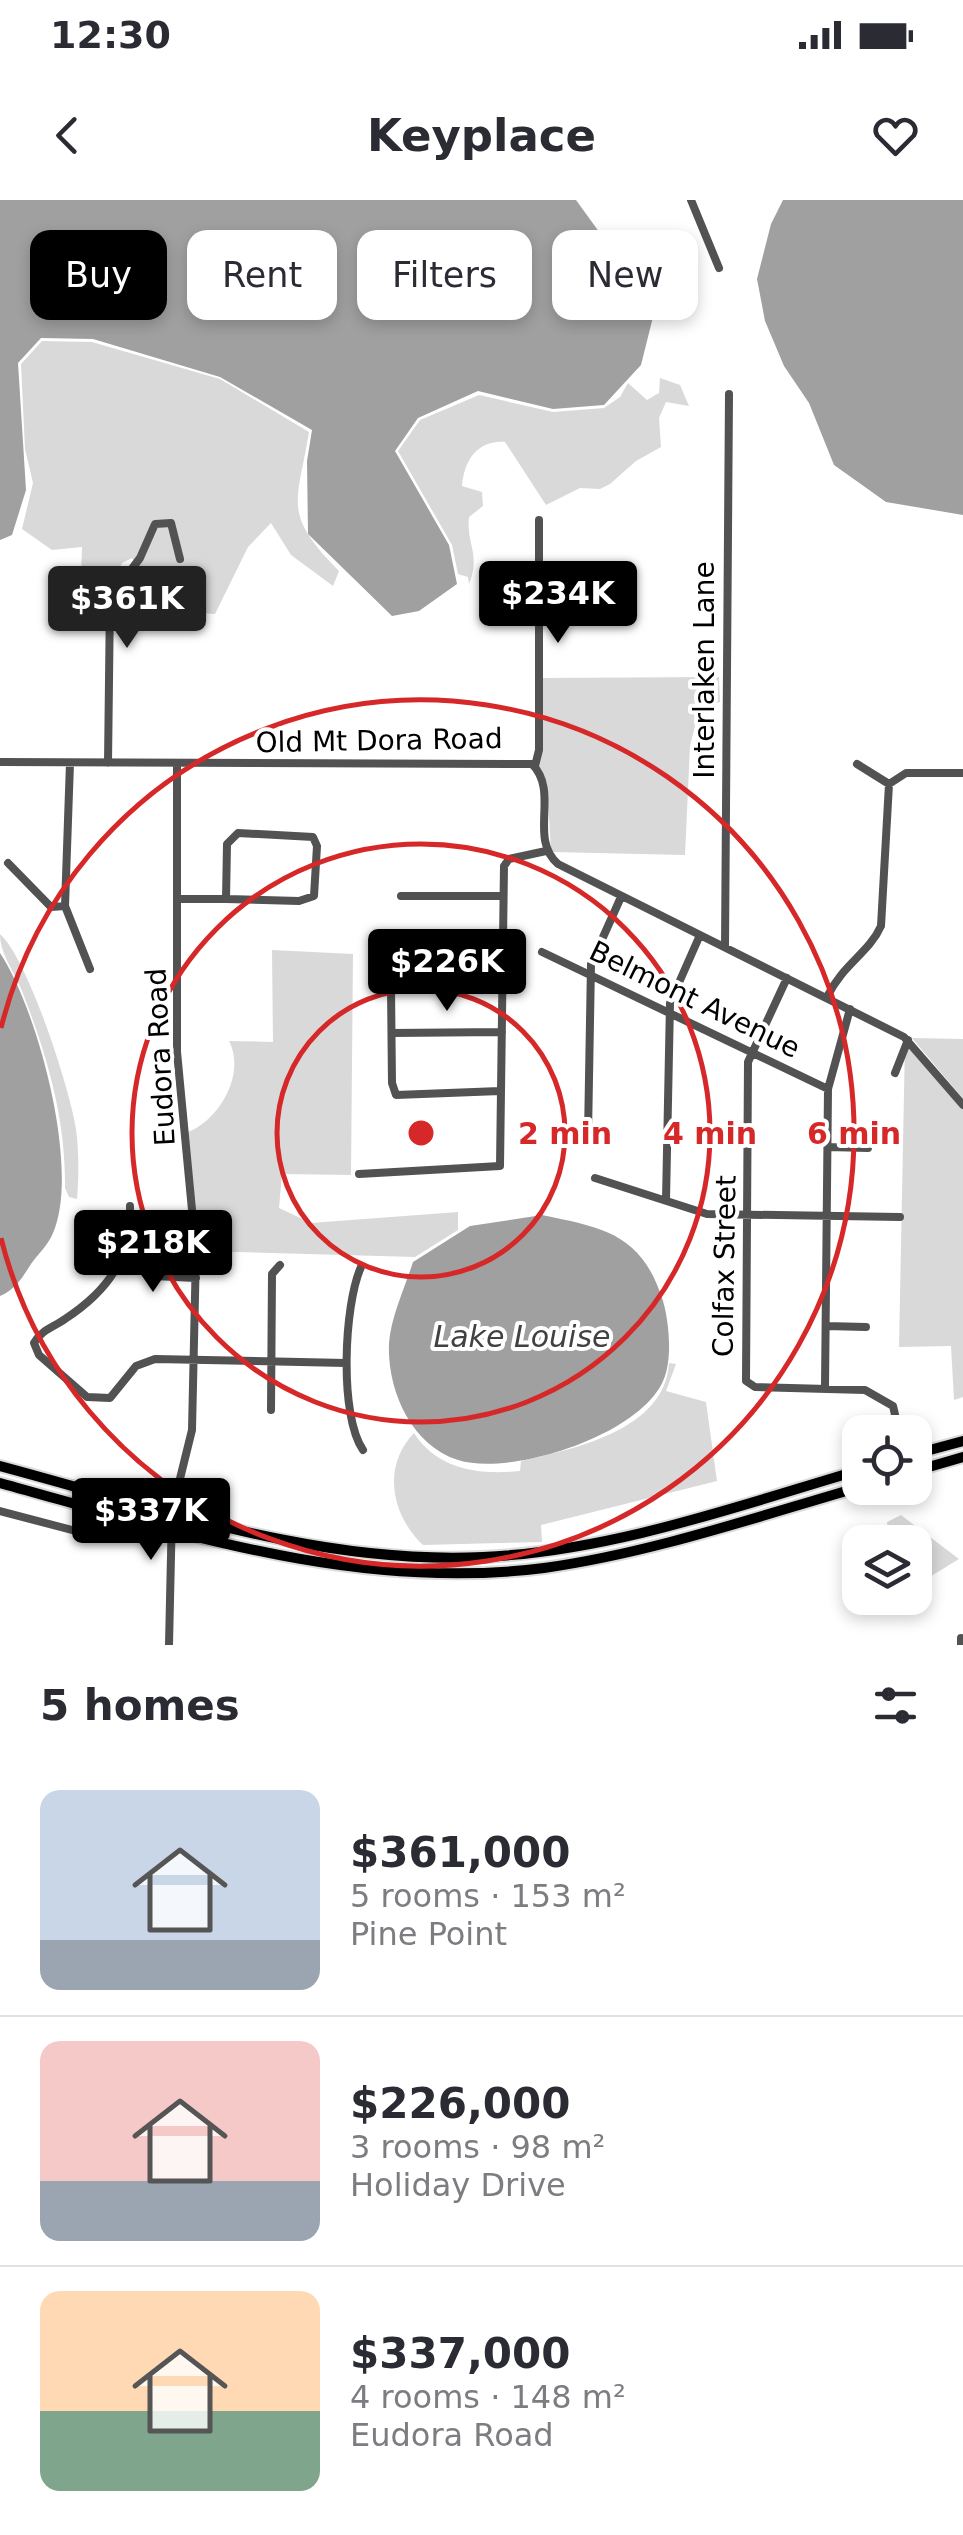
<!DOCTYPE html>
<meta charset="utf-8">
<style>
body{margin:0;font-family:"DejaVu Sans",sans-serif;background:#f2f2f3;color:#2b2b33;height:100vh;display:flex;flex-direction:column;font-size:38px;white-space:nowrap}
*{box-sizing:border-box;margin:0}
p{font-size:32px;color:#7c7c81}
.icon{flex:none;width:55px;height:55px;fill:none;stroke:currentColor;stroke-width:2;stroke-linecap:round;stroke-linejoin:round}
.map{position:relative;height:1445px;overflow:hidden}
.sheet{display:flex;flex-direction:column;background:#fff;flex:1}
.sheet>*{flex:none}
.guide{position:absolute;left:30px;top:30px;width:905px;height:90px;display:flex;gap:20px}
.fabs{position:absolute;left:842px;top:1215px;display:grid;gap:20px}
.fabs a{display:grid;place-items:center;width:90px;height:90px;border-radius:20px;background:#fff;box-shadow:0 5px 15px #0003;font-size:50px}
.price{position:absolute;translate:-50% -85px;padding:0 22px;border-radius:10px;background:#000;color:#fff;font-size:32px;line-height:65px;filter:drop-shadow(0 2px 5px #0008)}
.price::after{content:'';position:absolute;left:50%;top:60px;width:30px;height:22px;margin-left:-15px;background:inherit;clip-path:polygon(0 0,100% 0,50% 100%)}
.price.active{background:#222;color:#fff}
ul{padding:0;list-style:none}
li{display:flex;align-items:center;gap:30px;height:250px;padding:0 40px}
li+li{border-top:2px solid #e1e1e2}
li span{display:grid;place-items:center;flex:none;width:280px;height:200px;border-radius:20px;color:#555}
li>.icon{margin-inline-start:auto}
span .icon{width:120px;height:120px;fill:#fffc;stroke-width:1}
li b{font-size:42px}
h2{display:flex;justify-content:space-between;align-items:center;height:120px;padding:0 40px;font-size:42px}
.chip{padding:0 35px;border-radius:20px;background:#fff;box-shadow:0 5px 15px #0003;font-size:35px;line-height:90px}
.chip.active{background:#000;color:#fff}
.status{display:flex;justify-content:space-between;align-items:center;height:70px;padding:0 50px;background:#fff;direction:ltr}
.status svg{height:28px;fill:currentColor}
header{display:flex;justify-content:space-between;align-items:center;height:130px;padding:0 40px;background:#fff;font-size:45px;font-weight:800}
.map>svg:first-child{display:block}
</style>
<div class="status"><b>12:30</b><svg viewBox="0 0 49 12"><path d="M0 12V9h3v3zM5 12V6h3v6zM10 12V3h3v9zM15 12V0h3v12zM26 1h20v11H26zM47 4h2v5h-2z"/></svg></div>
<header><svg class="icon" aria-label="back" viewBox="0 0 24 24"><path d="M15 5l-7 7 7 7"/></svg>Keyplace<svg class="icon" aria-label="heart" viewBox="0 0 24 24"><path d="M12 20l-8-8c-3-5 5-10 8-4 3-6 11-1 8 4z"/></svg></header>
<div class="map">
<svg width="963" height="1445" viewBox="0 0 963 1445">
<rect width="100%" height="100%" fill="#fff"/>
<path fill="#d9d9d9" d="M42 141 92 142 220 179 309 232C297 305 282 313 339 371L333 386 291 355 271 323 248 347 215 414 189 412 184 378 169 371 141 369 132 358 122 363 105 399 95 401 81 374 82 347 52 350 22 329 33 283 25 249 21 164Z
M660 178 680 185 689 206 666 202 659 218 661 247 636 261 610 284 600 289 580 288 546 305 505 242C477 240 464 261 462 286L482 292 483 306 469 317C466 344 481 354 469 384L468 377 458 374 452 345 398 251 420 220 479 195 553 212 604 208 620 197 628 183 647 200 659 193Z
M719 477 720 502 699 510 690 546 685 655 551 652 547 582 537 564 536 478Z
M0 734C28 759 70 889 76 929 79 951 79 976 77 999L69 997 65 988C66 919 47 855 22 791 15 772 0 755 0 734Z
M272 750 353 754 351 975 282 974 279 1008 311 1023 458 1012V1030L415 1057 199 1051 188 932C220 920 246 873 229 841L273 842Z
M912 838 963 839V899Z
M905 842 963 910V1197L954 1200 951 1146 899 1147Z
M669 1163 676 1164 666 1191 706 1202 717 1281 541 1325 542 1342 423 1345C391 1315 382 1266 414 1233 438 1270 479 1275 520 1271L521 1261C572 1249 665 1231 669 1163Z
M901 1315 959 1359 915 1386V1342H889L887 1322Z"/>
<path fill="#a0a0a0" d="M0 0H576L655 109 641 165 604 205 553 209 478 191 418 218 395 251 449 345 457 384 419 411 392 416 308 334 307 261 312 230 220 177 93 139 41 138 18 163 26 290 12 335 0 340Z
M783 0H963V315L886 302 834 265 809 203 784 166 765 121 757 79 771 24Z
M0 753C37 808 81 969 53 1033 49 1044 38 1054 31 1064 22 1078 16 1089 0 1096Z
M542 1015C605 1028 642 1034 663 1101 669 1121 672 1156 665 1176 646 1234 511 1277 458 1260 411 1245 387 1190 389 1143 391 1117 405 1087 413 1062L470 1026Z"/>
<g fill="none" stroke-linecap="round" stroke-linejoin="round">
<g stroke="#dbdbdb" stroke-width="14">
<path id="major" d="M915 1254 963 1241
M0 1266C158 1308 318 1365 483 1357 613 1351 737 1306 860 1270
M915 1271 963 1257
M0 1283C178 1332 356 1392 544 1368 651 1353 756 1317 860 1287"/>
</g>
<path stroke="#525252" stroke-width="8" d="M691 0 719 68
M0 562 532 564C560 592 528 638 558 664L904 837 963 905
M108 563 110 398 140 358 155 324 171 323 180 359
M857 564 889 584
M535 566 539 550V320
M238 633 313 637 317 646 314 696 299 701 226 699 227 644Z
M8 663 51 707 65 706 70 563
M401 696H502
M177 699H226
M65 706 90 769
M725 747 729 194
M542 752 828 889
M787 778 748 862 746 1181 755 1187 865 1190 893 1206 899 1232
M827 797C843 764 869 753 881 726L889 584 906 573H963
M392 833 502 832
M895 873 908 840
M500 891 396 895 392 883 391 789 398 771 503 770
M588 935 591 764 621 697
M828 947 868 948
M359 974 500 966 504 666 509 659 546 651
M595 978 707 1014 900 1017
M666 1000 670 803 700 735
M130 1006C131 1058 109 1090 65 1119 54 1127 41 1130 34 1143L39 1155 87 1197 110 1198 136 1166 155 1159 346 1163
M123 1060 154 1076 196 1078
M361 1067C344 1105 339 1215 363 1250
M826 1126 866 1127
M825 1187 828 889 850 809
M271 1210 272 1074 280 1065
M0 1311 87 1334
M961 1438V1445
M169 1445 172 1311 192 1230 196 1052 177 852V563"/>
<use href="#major" stroke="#000" stroke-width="10"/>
</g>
<g fill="none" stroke="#d62828" stroke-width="5">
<circle cx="421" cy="933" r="144"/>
<circle cx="421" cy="933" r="289"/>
<path d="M1 828A433 433 0 1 1 1 1038"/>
</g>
<g text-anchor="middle" stroke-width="8" stroke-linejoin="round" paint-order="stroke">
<g font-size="28" fill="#000" stroke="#fff">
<text transform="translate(704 470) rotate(-90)" y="10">Interlaken Lane</text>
<text transform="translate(379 540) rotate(-1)" y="10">Old Mt Dora Road</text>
<text transform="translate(695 799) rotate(26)" y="10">Belmont Avenue</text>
<text transform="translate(160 857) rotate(-93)" y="10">Eudora Road</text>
<text transform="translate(724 1066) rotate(-89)" y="10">Colfax Street</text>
</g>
<g font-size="30" font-style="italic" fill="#414141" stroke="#fff">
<text x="522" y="1147">Lake Louise</text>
</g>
</g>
<circle cx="421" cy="933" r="15" fill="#d62828" stroke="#fff" stroke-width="5"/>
<g font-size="30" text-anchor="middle" font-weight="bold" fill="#d62828" stroke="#fff" stroke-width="8" stroke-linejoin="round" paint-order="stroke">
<text x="565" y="944">2 min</text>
<text x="710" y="944">4 min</text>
<text x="854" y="944">6 min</text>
</g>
</svg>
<div class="fabs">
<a><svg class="icon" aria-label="locate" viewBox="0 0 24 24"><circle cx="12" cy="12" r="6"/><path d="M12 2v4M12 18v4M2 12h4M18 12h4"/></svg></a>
<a><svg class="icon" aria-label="layers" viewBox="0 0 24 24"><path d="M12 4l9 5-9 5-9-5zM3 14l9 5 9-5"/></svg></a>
</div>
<b class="price" style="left:558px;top:446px">$234K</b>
<b class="price active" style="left:127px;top:451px">$361K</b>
<b class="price" style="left:447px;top:814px">$226K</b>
<b class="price" style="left:153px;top:1095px">$218K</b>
<b class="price" style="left:151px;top:1363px">$337K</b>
<div class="guide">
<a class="chip active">Buy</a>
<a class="chip">Rent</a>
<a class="chip">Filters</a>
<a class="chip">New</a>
</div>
</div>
<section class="sheet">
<h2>5 homes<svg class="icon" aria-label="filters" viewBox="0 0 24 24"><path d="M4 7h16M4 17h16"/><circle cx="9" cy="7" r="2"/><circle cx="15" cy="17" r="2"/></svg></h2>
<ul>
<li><span style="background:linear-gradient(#c9d6e8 75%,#9aa5b1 0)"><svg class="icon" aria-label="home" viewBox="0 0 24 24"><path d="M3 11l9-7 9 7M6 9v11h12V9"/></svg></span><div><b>$361,000</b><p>5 rooms · 153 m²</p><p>Pine Point</p></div></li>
<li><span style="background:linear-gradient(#f6c9c9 70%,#9aa5b1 0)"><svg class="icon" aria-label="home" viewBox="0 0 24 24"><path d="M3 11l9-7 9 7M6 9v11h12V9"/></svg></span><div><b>$226,000</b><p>3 rooms · 98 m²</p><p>Holiday Drive</p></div></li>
<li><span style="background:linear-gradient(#ffd9b3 60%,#7fa58c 0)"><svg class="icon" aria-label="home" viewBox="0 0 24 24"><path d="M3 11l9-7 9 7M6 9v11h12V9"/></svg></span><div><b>$337,000</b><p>4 rooms · 148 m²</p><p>Eudora Road</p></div></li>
</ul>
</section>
